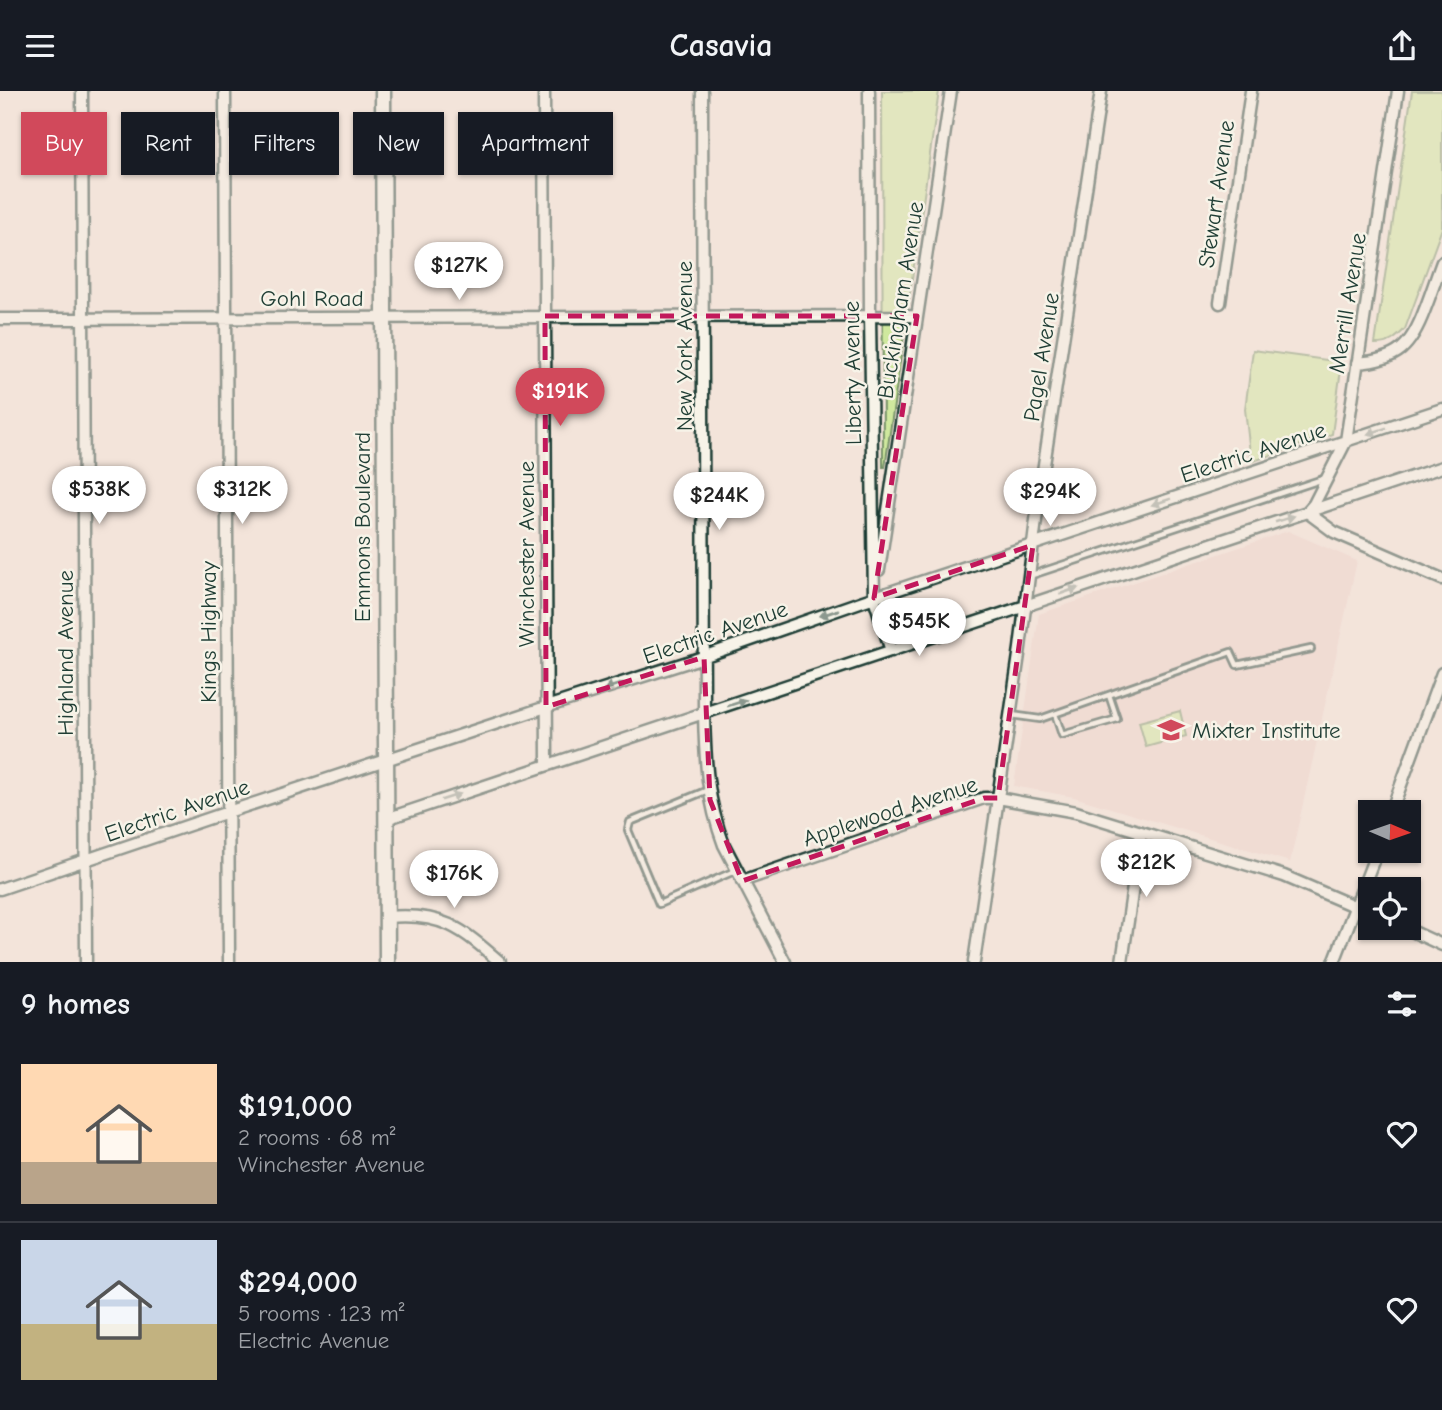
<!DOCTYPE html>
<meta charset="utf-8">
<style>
body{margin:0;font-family:"Comic Neue",sans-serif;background:#242831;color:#f1f3f6;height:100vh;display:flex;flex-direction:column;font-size:26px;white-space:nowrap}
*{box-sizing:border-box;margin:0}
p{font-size:23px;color:#9ea1a6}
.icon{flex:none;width:38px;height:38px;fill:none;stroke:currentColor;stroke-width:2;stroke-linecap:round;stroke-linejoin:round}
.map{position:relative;height:871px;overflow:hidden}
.side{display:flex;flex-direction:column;background:#171b24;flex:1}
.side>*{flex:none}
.top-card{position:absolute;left:21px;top:21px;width:700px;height:63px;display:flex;gap:14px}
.needle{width:46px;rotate:92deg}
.buttons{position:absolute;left:1358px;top:709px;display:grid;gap:14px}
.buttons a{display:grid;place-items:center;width:63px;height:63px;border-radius:0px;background:#171b24;box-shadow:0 2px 5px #0004;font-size:35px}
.price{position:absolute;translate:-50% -60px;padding:0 16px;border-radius:24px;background:#fff;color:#222;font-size:23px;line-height:46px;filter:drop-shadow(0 2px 4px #0008)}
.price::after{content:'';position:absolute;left:50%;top:42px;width:21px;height:16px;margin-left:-10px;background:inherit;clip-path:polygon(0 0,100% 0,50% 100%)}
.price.selected{background:#d1495b;color:#fff}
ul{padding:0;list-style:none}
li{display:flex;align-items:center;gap:21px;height:175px;padding:0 21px}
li+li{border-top:2px solid #363941}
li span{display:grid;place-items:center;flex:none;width:196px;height:140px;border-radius:0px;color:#555}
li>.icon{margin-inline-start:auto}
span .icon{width:84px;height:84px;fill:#fffc;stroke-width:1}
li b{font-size:30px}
h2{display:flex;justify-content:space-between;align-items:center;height:84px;padding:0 21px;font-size:30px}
.chip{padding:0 24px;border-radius:0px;background:#171b24;box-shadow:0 2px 5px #0004;font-size:24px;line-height:63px}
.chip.selected{background:#d1495b;color:#fff}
header{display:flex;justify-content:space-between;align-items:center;height:91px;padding:0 21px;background:#171b24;font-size:32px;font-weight:800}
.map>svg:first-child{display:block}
</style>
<header><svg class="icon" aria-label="menu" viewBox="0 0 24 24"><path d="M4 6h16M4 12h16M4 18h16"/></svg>Casavia<svg class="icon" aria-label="share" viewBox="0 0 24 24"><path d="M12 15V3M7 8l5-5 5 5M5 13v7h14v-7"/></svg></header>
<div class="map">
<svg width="1442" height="871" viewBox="0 0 1442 871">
<rect width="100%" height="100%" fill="#f3e4da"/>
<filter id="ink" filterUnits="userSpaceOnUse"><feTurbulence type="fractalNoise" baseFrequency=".0143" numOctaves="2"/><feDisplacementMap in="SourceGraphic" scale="14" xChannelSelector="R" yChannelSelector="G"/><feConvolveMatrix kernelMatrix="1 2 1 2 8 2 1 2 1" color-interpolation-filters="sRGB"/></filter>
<g filter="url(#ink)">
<path fill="#eed2ca" d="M1288 440 1357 470 1290 771 1074 706 1014 695 1039 523Z"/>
<path fill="#cfe89e" stroke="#779269" stroke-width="2" d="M882 0H939L885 376H883Z
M1412 0H1442V137L1405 238C1395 248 1390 253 1375 253Z
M1253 259 1342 271 1332 343 1251 371 1245 318Z
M1180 620 1186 645 1146 656 1139 631Z"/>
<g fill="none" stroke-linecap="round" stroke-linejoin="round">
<g stroke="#1f3d34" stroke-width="10">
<path id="lane" d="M1029 485 1323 388
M1055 623 1062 644 1117 628 1109 604
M1011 624 1040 628 1231 561 1237 574 1311 558
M708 699 630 731 628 739 659 813 737 779"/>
</g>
<g stroke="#1f3d34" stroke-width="15">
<path id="street" d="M82 0 86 871
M225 0 229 871
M544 0 547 674
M702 0 704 622C705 670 707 709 724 754L785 871
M869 0 870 225 874 507 891 560
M1398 0 1346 350 1314 413 1307 421 1334 441 1442 488
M1220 212 1251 0
M0 228 917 225
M1357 272C1398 269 1411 256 1425 218 1431 203 1436 187 1442 171
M879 479 951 0
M1391 721 1442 582
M386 728 1442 376
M742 790 984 707H998L1076 721 1284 785 1370 822
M0 798 228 721 546 616 694 569 863 510 1442 318
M387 826C442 821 461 837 500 871
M1403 836 1442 854
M974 871 1020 557 1038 413 1101 0
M1122 871 1141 741
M1334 871 1377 760"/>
</g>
<g stroke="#1f3d34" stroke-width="19">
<path id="secondary" d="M383 0 387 871"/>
</g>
<use href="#lane" stroke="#f7f3e8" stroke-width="4.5"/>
<use href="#street" stroke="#f7f3e8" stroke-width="10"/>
<use href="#secondary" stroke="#f7f3e8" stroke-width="14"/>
</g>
<defs><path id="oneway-solid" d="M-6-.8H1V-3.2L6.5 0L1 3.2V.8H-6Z" transform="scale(1.75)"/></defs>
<g fill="#8b988e">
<use href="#oneway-solid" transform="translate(1377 340) rotate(162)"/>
<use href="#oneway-solid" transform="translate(1161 411) rotate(162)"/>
<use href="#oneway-solid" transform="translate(1285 428) rotate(-18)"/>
<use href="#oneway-solid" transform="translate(1069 500) rotate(-19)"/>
<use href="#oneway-solid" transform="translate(829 522) rotate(161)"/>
<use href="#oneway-solid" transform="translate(614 595) rotate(162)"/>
<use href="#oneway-solid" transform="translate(737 612) rotate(-18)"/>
<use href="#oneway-solid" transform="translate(451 706) rotate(-18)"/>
</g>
</g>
<path d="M0 0H1442V871H0ZM545 225H917L874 507 1033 454 998 707H984L742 790 710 709 704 566 546 616Z" fill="#f3e4da" fill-opacity=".55" fill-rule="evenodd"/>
<path fill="none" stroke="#c2185b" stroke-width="5" stroke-dasharray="14 9" stroke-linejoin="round" d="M545 225H917L874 507 1033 454 998 707H984L742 790 710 709 704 566 546 616Z"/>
<defs>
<g id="school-bare" transform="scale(2.1)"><path d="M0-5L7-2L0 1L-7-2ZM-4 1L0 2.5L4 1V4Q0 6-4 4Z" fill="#d1495b" stroke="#f7f3e8" stroke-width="2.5" paint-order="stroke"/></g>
</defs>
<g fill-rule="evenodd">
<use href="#school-bare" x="1171" y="639"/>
</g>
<g text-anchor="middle" stroke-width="5" stroke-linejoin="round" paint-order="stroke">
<g font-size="23" fill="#1f3d34" stroke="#f7f3e8">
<text transform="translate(1216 103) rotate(-82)" y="8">Stewart Avenue</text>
<text x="312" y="215">Gohl Road</text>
<text transform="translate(900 209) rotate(-81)" y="8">Buckingham Avenue</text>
<text transform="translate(1347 212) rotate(-81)" y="8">Merrill Avenue</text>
<text transform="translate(684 255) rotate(-90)" y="8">New York Avenue</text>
<text transform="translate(1041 266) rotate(-81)" y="8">Pagel Avenue</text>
<text transform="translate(852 282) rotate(-91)" y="8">Liberty Avenue</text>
<text transform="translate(1253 361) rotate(-18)" y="8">Electric Avenue</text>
<text transform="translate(362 436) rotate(-90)" y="8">Emmons Boulevard</text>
<text transform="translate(526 463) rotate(-90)" y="8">Winchester Avenue</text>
<text transform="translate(208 541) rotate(-90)" y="8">Kings Highway</text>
<text transform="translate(715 541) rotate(-19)" y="8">Electric Avenue</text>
<text transform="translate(65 562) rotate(-90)" y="8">Highland Avenue</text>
<text transform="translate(177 719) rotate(-19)" y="8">Electric Avenue</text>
<text transform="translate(890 720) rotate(-18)" y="8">Applewood Avenue</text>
</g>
<g font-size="23" fill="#1f3d34" stroke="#f7f3e8" text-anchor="start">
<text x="1192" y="647">Mixter Institute</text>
</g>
</g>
</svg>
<div class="buttons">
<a><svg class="needle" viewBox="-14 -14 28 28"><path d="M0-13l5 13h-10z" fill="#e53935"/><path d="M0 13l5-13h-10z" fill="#9ea1a6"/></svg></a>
<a><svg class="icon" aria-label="locate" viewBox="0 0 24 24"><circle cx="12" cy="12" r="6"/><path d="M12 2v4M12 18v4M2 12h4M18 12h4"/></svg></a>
</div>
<b class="price" style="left:459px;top:211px">$127K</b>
<b class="price selected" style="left:560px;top:337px">$191K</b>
<b class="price" style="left:99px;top:435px">$538K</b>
<b class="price" style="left:242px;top:435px">$312K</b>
<b class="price" style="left:1050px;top:437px">$294K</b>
<b class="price" style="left:719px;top:441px">$244K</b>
<b class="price" style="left:919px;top:567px">$545K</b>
<b class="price" style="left:1146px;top:808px">$212K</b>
<b class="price" style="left:454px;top:819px">$176K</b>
<div class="top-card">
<a class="chip selected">Buy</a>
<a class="chip">Rent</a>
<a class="chip">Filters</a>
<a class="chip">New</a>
<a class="chip">Apartment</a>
</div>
</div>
<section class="side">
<h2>9 homes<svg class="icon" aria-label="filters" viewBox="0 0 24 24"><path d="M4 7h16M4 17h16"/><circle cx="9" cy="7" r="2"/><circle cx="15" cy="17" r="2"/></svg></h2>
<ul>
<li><span style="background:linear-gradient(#ffd9b3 70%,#b9a48a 0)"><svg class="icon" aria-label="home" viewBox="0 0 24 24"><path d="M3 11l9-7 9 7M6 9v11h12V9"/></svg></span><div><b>$191,000</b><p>2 rooms · 68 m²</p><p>Winchester Avenue</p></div><svg class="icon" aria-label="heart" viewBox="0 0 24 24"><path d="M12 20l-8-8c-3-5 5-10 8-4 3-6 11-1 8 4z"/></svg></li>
<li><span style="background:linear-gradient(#c9d6e8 60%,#c2b280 0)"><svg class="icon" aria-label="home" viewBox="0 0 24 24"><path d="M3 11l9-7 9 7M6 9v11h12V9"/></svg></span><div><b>$294,000</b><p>5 rooms · 123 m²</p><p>Electric Avenue</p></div><svg class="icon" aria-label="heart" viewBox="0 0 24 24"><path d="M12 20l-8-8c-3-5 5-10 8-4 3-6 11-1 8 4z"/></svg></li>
</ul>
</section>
